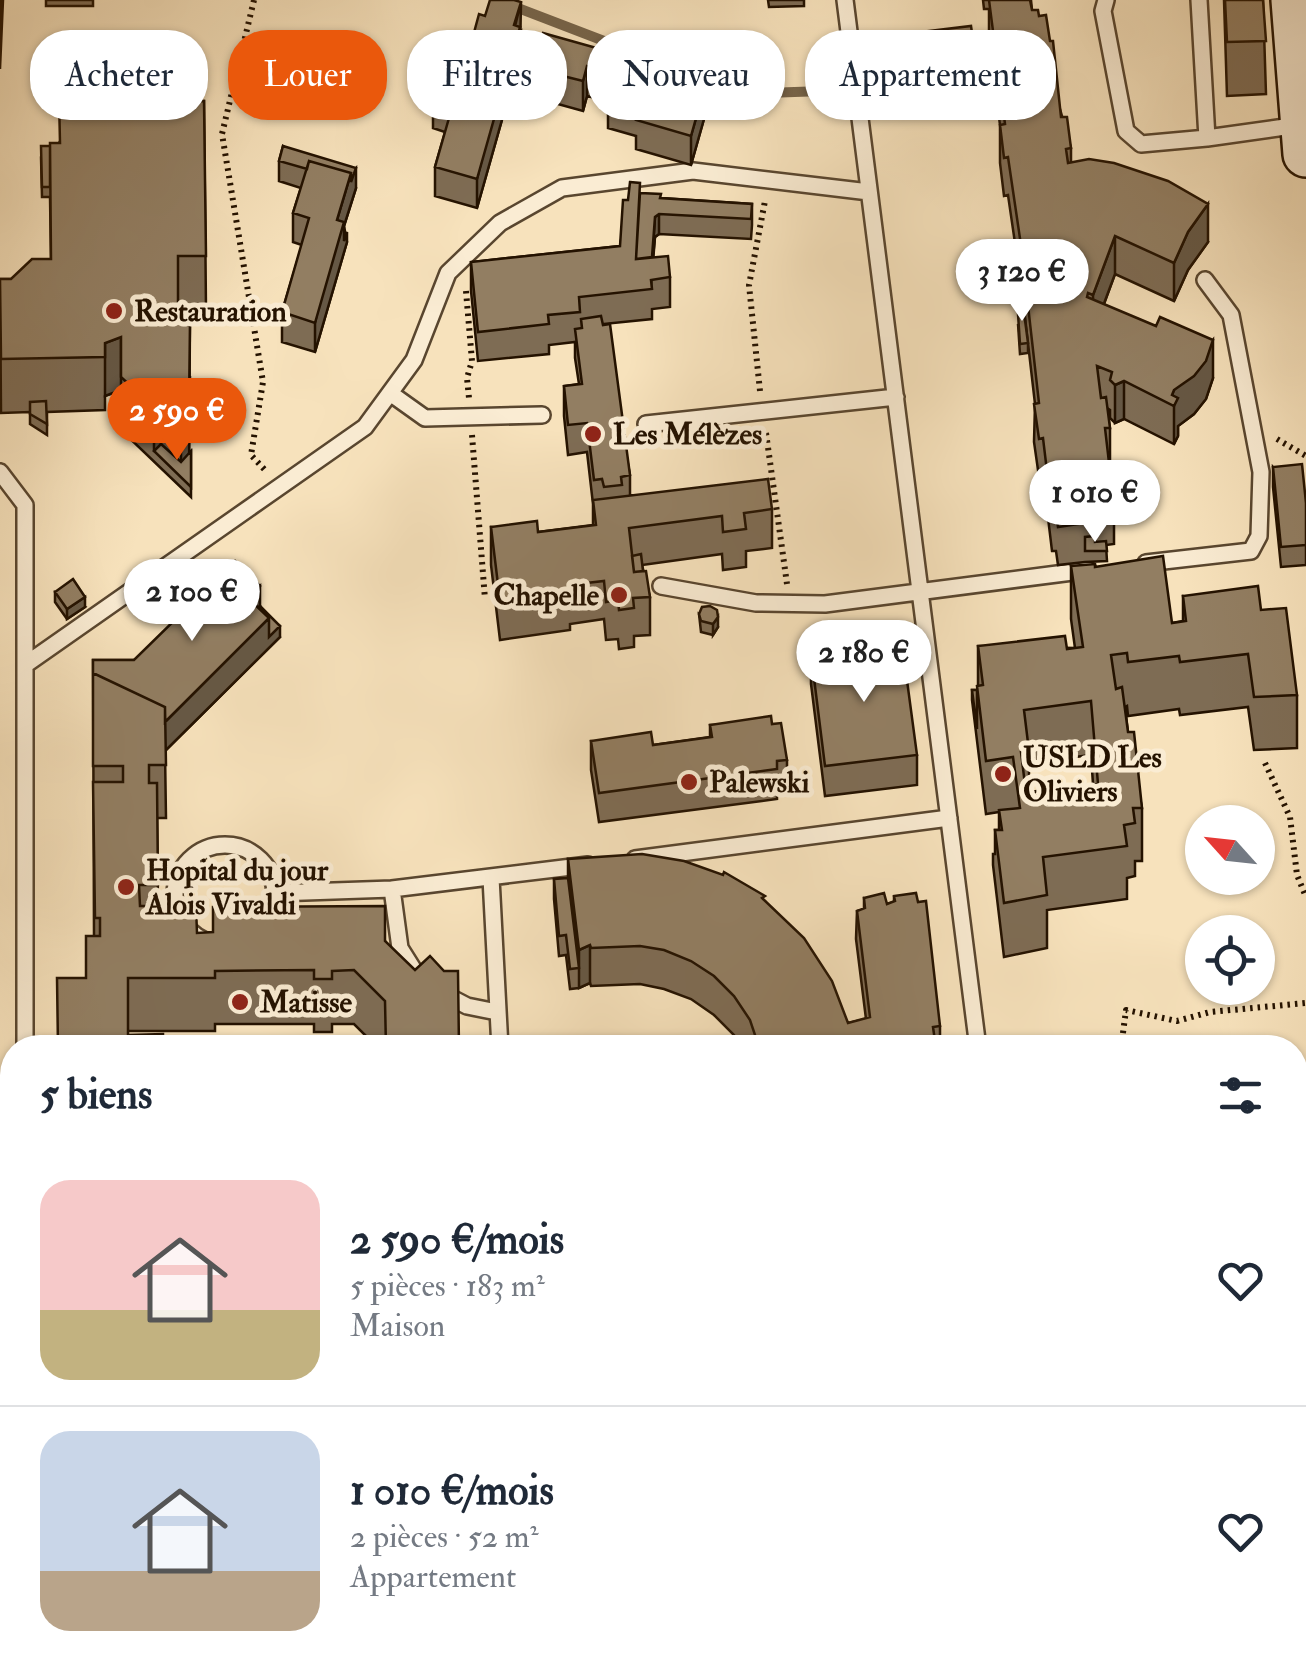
<!DOCTYPE html>
<html lang="fr">
<meta charset="utf-8">
<style>
body{margin:0;font-family:"IM FELL Double Pica",serif;background:#f6f6f7;color:#1f2937;height:100vh;display:flex;flex-direction:column;font-size:38px;white-space:nowrap}
*{box-sizing:border-box;margin:0}
p{font-size:32px;color:#747a83}
.icon{flex:none;width:55px;height:55px;fill:none;stroke:currentColor;stroke-width:2;stroke-linecap:round;stroke-linejoin:round}
.map{position:relative;flex:1;overflow:hidden}
.side{position:absolute;left:0px;top:1035px;width:1308px;height:640px;display:flex;flex-direction:column;background:#fff;border-radius:40px 40px 0 0;box-shadow:0 2px 8px #0004}
.side>*{flex:none}
.hud{position:absolute;left:30px;top:30px;width:1248px;height:90px;display:flex;gap:20px}
.needle{width:65px;rotate:297deg}
.controls{position:absolute;left:1185px;top:805px;display:grid;gap:20px}
.controls a{display:grid;place-items:center;width:90px;height:90px;border-radius:50%;background:#fff;box-shadow:0 2px 8px #0004;font-size:50px}
.price{position:absolute;translate:-50% -85px;padding:0 22px;border-radius:35px;background:#fff;color:#222;font-size:32px;line-height:65px;filter:drop-shadow(0 2px 5px #0008)}
.price::after{content:'';position:absolute;left:50%;top:60px;width:30px;height:22px;margin-left:-15px;background:inherit;clip-path:polygon(0 0,100% 0,50% 100%)}
.price.current{background:#ea580c;color:#fff}
ul{padding:0;list-style:none}
li{display:flex;align-items:center;gap:30px;height:250px;padding:0 40px}
li+li{border-top:2px solid #e0e1e3}
li span{display:grid;place-items:center;flex:none;width:280px;height:200px;border-radius:30px;color:#555}
li>.icon{margin-inline-start:auto}
span .icon{width:120px;height:120px;fill:#fffc;stroke-width:1}
li b{font-size:42px}
h2{display:flex;justify-content:space-between;align-items:center;height:120px;padding:0 40px;font-size:42px}
.chip{padding:0 35px;border-radius:40px;background:#fff;box-shadow:0 2px 8px #0004;font-size:35px;line-height:90px}
.chip.current{background:#ea580c;color:#fff}
.map>svg:first-child{display:block}
</style>
<div class="map">
<svg width="1306" height="1675" viewBox="0 0 1306 1675">
<rect width="100%" height="100%" fill="#f7e2bc"/>
<filter id="stains"><feTurbulence type="fractalNoise" baseFrequency=".002" numOctaves="4"/><feColorMatrix values="0 0 0 0 .2 0 0 0 0 .09 0 0 0 0 .02 0 0 0 .5 -.17"/></filter>
<radialGradient id="worn" r=".72"><stop offset=".6" stop-color="#630" stop-opacity="0"/><stop offset="1" stop-color="#630" stop-opacity=".3"/></radialGradient>
<g fill="none" stroke-linecap="round" stroke-linejoin="round">
<path stroke="#77644a" stroke-width="10" d="M497 0 651 59
M705 79 766 93 852 90"/>
<g stroke="#59462f" stroke-width="20">
<path id="service" d="M845 0 978 1048
M1106 0 1103 11 1126 131 1141 144 1207 138
M1199 0 1207 138 1299 125
M390 393 425 418 542 415
M646 424 896 397
M0 472 25 505V1048
M1146 563 1251 551 1259 536 1261 472 1231 315 1205 280
M661 586 756 603 825 604 1088 570
M25 665 365 427 414 360 448 273 500 223 562 188 693 171 869 192
M175 895a50 50 0 1 1 100 0a50 50 0 1 1-100 0Z
M635 859 949 818
M491 878 500 1048
M392 889 400 948 422 983
M276 893 392 889 588 865
M442 993 467 1006 497 1012
M0 1299 12 1298
M1295 1473 1306 1472
M905 1662 907 1675"/>
</g>
<g stroke="#59462f" stroke-width="38">
<path id="minor" d="M1295 1413 1306 1412
M0 1436H12"/>
</g>
<g stroke="#241200" stroke-width="50">
<path id="secondary" d="M1294 0 1306 154"/>
</g>
<path stroke="#241200" stroke-width="6" stroke-dasharray="2.5 5" stroke-linecap="butt" d="M254 0 222 134 263 382 251 455 265 470
M466 291 472 361 467 378 469 398
M760 391 749 285 765 201
M766 433 787 584
M472 435 485 599
M1277 439 1306 456
M1265 763 1290 817 1297 875 1306 897
M1121 1048 1126 1010 1177 1021 1210 1012 1306 1003
M0 1525 8 1526 12 1551
M33 1662 35 1675"/>
<use href="#service" stroke="#faecd3" stroke-width="15"/>
<use href="#minor" stroke="#faecd3" stroke-width="32"/>
<use href="#secondary" stroke="#faecd3" stroke-width="45"/>
</g>
<path fill="#7e6c54" stroke="#241200" stroke-width="2.5" fill-rule="evenodd" d="M46 0H93V6H46Z
M768 0H804V6L769 7Z
M983 0H1031L1032 10 1071 148V163L1208 242 1188 270 1174 301 1115 274 1104 304 1213 378 1206 399 1194 414 1178 426V436L1174 444 1124 419 1115 423 1110 418V410L1107 408 1110 428V466L1114 506V544L1106 545 1107 561 1085 562 1058 565 1056 551H1052L1043 476 1039 477 1034 442 1035 404 1022 291 1008 195 1004 196 1000 163V125L989 37V9H984Z
M1224 0H1263L1266 94 1227 96Z
M521 31 520 56 477 208 435 196V167L445 132 433 128V99Z
M879 37 976 60V80L884 91 879 57Z
M538 51 713 87 691 165 636 149V136L608 128V101L587 96 583 111 547 101V83L538 80Z
M204 101 206 310 178 309V322H190L189 452 191 451V497L121 430V390L105 396V410L47 412V435L30 424V412L1 413 0 279H11L51 259 50 197H42L41 157 50 146 59 143 83 103Z
M283 146 356 188 344 226 347 242 315 352 282 342V312L302 245 293 242V213L301 188 279 181V161Z
M640 193 661 198 752 204V225L751 239 659 234 655 237 653 257 670 277V307L652 309V319L603 324 630 475V495L772 509V548L746 551V567L723 570 722 554 642 565 650 597V635L634 636V647L619 649 618 639 606 640 604 619 570 624V630L500 640 491 565V527L538 532 593 525V504L587 452 568 455 564 416V386L579 384 575 358V342L549 345V354L478 361 471 291V262L620 246 628 200Z
M1018 324 1028 343V353L1020 354Z
M1273 467 1306 503V565L1281 567 1273 487Z
M1071 566 1095 567 1172 623 1183 621V596L1261 610 1297 695V748L1254 750 1248 707 1180 715 1179 709 1128 716 1127 706 1125 707 1128 732 1142 808V861H1135V876L1127 878V899L1047 910V948L1004 957 993 865V854H995V830H999V812L986 814 972 700V690H977L978 685V646L1075 648 1071 619ZM1091 755 1093 784 1029 792V763Z
M55 592 85 607 67 619 55 602Z
M260 606 280 637 165 751 166 818H157L158 906 197 933 385 941 459 1048H378L354 1024H332V1032H314V1024H215V1031H128L57 1048 86 978 94 936 93 660H134Z
M699 614 718 627 713 635 701 632Z
M811 654 917 755V785L825 796 811 684Z
M772 724 787 760V790L777 791V799L599 822 591 770V741L653 745 710 737V725Z
M568 859 765 901 848 1023 866 1019 856 939 857 911 864 909V898L887 904 894 902V896L940 1026V1048H742L734 1035 714 1015 691 999 664 989 640 984 591 986 590 983 579 988 570 989 566 955 559 956 554 899V879L568 878Z
M1306 1472V1663L1232 1673V1662H1295V1473Z
M175 1662H222V1664L177 1671Z
M320 1662H411V1664L420 1662H647L649 1675H351L350 1670 322 1675Z
M745 1662H825L827 1675H747Z
M944 1662H1031V1675H945Z"/>
<path fill="#665845" stroke="#241200" stroke-width="2.5" d="M2 0H3L0 69V40Z
M521 2 520 56 477 208V179Z
M713 58V87L691 165V136Z
M587 66V96L583 111V81Z
M356 168V188L344 226V241L347 232V242L315 352V323L337 220 351 173Z
M1208 204V242L1188 270 1174 301V263L1188 232Z
M659 214V234L655 237 651 287 655 217Z
M1115 236V274L1093 333V295Z
M121 337V390L105 396V343Z
M1213 340V378L1206 399 1194 414 1178 426V436L1174 444V406L1172 395 1174 390Z
M190 376 189 462 181 472V419Z
M1124 381V419L1115 423V385Z
M161 401V454L154 451V408Z
M260 586V616L248 598Z
M85 597V607L67 619V609Z
M718 617V627L713 635V624Z
M269 618 280 626V637L160 756V727Z
M590 945V983L579 988V950Z
M1306 1152V1172L1295 1175V1154Z"/>
<path fill="#927e62" stroke="#241200" stroke-width="2.5" fill-rule="evenodd" d="M0 0H2L0 40Z
M490 0H514L521 2 514 25 520 27 477 179 435 167 453 104 433 99 440 71 462 77 479 14 485 16Z
M989 0H1030L1032 10H1038L1039 16 1046 15 1050 41H1053L1061 117H1067L1071 148 1066 149 1068 163 1089 159 1114 163 1168 181 1208 204 1188 232 1174 263 1115 236 1093 295 1088 293 1087 297 1156 326 1160 317 1213 340 1206 361 1194 376 1174 390 1172 395 1178 398 1174 406 1124 381 1115 385 1110 380 1112 372 1097 366 1101 398 1106 397 1110 428H1105L1114 506 1084 509 1085 523 1058 527 1056 512 1052 513 1043 438 1039 439 1034 404 1039 403 1022 252 1008 157 1004 158 1000 125 1005 124Z
M1225 0H1263L1266 41 1227 42Z
M971 26 976 60 884 71 879 37Z
M543 33 639 60 645 39 713 58 691 136 636 120 640 108 608 98 615 74 587 66 583 81 547 72 552 54 538 51Z
M59 98H83V103L204 101 206 256H178V322H190L189 409 181 419 161 401 154 408 121 377V337L105 343V357L1 359 0 279H11L32 259H51L50 143H60Z
M41 146H50V187H42Z
M283 146 356 168 351 182V173L309 161 307 169 279 161Z
M309 161 351 173 337 220 344 222 315 323 282 312 309 218 293 213Z
M630 182 640 183 636 259 668 256 670 277 651 280 652 289 579 297 580 312 548 315 549 324 478 332 471 262 620 246 623 200H628Z
M640 193 661 194 660 198 752 204 751 219 659 214 655 217 652 257 636 259Z
M1020 297H1022L1028 343 1020 344 1018 314Z
M601 316 603 325 610 324 630 475 621 477 622 485 604 487 602 479 594 480 587 423 568 425 564 386 582 384 575 329 582 328 581 319Z
M46 401 47 424 30 414V402Z
M161 444 181 462 191 451V487L154 451Z
M1302 464 1306 503V545L1281 547 1273 467Z
M768 479 772 509 744 513 746 529 723 532 722 516 629 528 634 572 646 571 650 597 633 598 634 608 619 610 618 600 606 602 604 581 569 585 570 592 500 601 491 527 537 521 538 532 596 525 593 500Z
M1095 536V542L1106 541 1107 551H1085V537Z
M641 554 643 571 634 572 632 556Z
M1163 556 1172 623 1186 621 1183 596 1258 586 1261 610 1286 608 1297 695 1254 697 1248 654 1180 662 1179 656 1128 662 1127 653 1111 655 1116 689 1122 687 1128 732H1134L1142 808H1133L1135 823 1124 825 1127 846 1043 857 1047 895 1004 903 995 830H1002L999 810 1020 808 1013 757 986 761 977 686 983 685 978 646 1065 636 1067 649 1083 647 1071 566 1095 564V567ZM1091 701 1098 784 1026 793 1021 752 1029 751 1024 710Z
M235 561 260 586 248 598 269 618 165 722V707L93 673V660H134Z
M73 579 85 597 67 609 55 592Z
M260 606 280 626 269 637V618L258 607Z
M710 606 717 610 718 617 713 624 701 621 699 614 702 607Z
M902 643 917 755 825 766 811 654Z
M93 673 165 707 166 765H149V783H157L158 885H139L140 906H196L197 933 213 932V907L385 906V941L415 970 430 956 444 971H458L459 1048H386L385 1001 354 970 332 971V979H314V970L215 971V978H128V1035L163 1034V1048H58L57 978H86V936H100V918H95L93 782H123V766H93Z
M972 690H977V729Z
M771 716 772 724 781 723 787 760 777 761V769L599 793 591 741 651 732 653 745 712 737 710 725Z
M642 854 684 861 723 875 724 872 765 896 762 898 804 938 832 981 848 1023 870 1017 857 911 865 908 864 898 884 893 887 904 895 901 894 896 916 893 918 902 926 901 940 1026 933 1027 936 1048H810V1041L759 1047 750 1020 734 996 714 976 691 961 664 950 640 946 591 948 590 945 579 950 568 859Z
M568 878 579 968 570 969 566 935 559 936 554 879Z
M1298 1108 1303 1131H1306V1152L1295 1154V1109Z
M1304 1117 1306 1131H1303L1300 1118Z
M1306 1472V1625L1295 1627V1473Z
M358 1662H411V1664L420 1662H502L503 1675H377V1673L360 1675Z
M512 1662H578L513 1674Z
M642 1662H647L649 1675H642Z
M754 1662H825L827 1675H756Z
M948 1662H1029L949 1670Z"/>
<g fill="#8f2418" stroke="#faecd3" stroke-width="4">
<circle cx="114" cy="311" r="10"/>
<circle cx="593" cy="434" r="10"/>
<circle cx="619" cy="595" r="10"/>
<circle cx="1003" cy="774" r="10"/>
<circle cx="689" cy="782" r="10"/>
<circle cx="126" cy="887" r="10"/>
<circle cx="240" cy="1002" r="10"/>
</g>
<g text-anchor="middle" stroke-width="10" stroke-linejoin="round" paint-order="stroke">
<g font-size="30" font-weight="bold" fill="#241200" stroke="#faecd3" text-anchor="start">
<text x="134" y="321">Restauration</text>
<text x="613" y="444">Les Mélèzes</text>
<text x="599" y="605" text-anchor="end">Chapelle</text>
<text x="1023" y="767">USLD Les<tspan x="1023" dy="34">Oliviers</tspan></text>
<text x="709" y="792">Palewski</text>
<text x="146" y="880">Hopital du jour<tspan x="146" dy="34">Alois Vivaldi</tspan></text>
<text x="260" y="1012">Matisse</text>
</g>
</g>
<rect width="100%" height="100%" filter="url(#stains)"/>
<rect width="100%" height="100%" fill="url(#worn)"/>
</svg>
<div class="controls">
<a><svg class="needle" viewBox="-14 -14 28 28"><path d="M0-13l5 13h-10z" fill="#e53935"/><path d="M0 13l5-13h-10z" fill="#747a83"/></svg></a>
<a><svg class="icon" aria-label="locate" viewBox="0 0 24 24"><circle cx="12" cy="12" r="6"/><path d="M12 2v4M12 18v4M2 12h4M18 12h4"/></svg></a>
</div>
<b class="price" style="left:1022px;top:324px">3 120 €</b>
<b class="price current" style="left:177px;top:463px">2 590 €</b>
<b class="price" style="left:1095px;top:545px">1 010 €</b>
<b class="price" style="left:192px;top:644px">2 100 €</b>
<b class="price" style="left:864px;top:705px">2 180 €</b>
<div class="hud">
<a class="chip">Acheter</a>
<a class="chip current">Louer</a>
<a class="chip">Filtres</a>
<a class="chip">Nouveau</a>
<a class="chip">Appartement</a>
</div>
<section class="side">
<h2>5 biens<svg class="icon" aria-label="filters" viewBox="0 0 24 24"><path d="M4 7h16M4 17h16"/><circle cx="9" cy="7" r="2"/><circle cx="15" cy="17" r="2"/></svg></h2>
<ul>
<li><span style="background:linear-gradient(#f6c9c9 65%,#c2b280 0)"><svg class="icon" aria-label="home" viewBox="0 0 24 24"><path d="M3 11l9-7 9 7M6 9v11h12V9"/></svg></span><div><b>2 590 €/mois</b><p>5 pièces · 183 m²</p><p>Maison</p></div><svg class="icon" aria-label="heart" viewBox="0 0 24 24"><path d="M12 20l-8-8c-3-5 5-10 8-4 3-6 11-1 8 4z"/></svg></li>
<li><span style="background:linear-gradient(#c9d6e8 70%,#b9a48a 0)"><svg class="icon" aria-label="home" viewBox="0 0 24 24"><path d="M3 11l9-7 9 7M6 9v11h12V9"/></svg></span><div><b>1 010 €/mois</b><p>2 pièces · 52 m²</p><p>Appartement</p></div><svg class="icon" aria-label="heart" viewBox="0 0 24 24"><path d="M12 20l-8-8c-3-5 5-10 8-4 3-6 11-1 8 4z"/></svg></li>
</ul>
</section>
</div>
